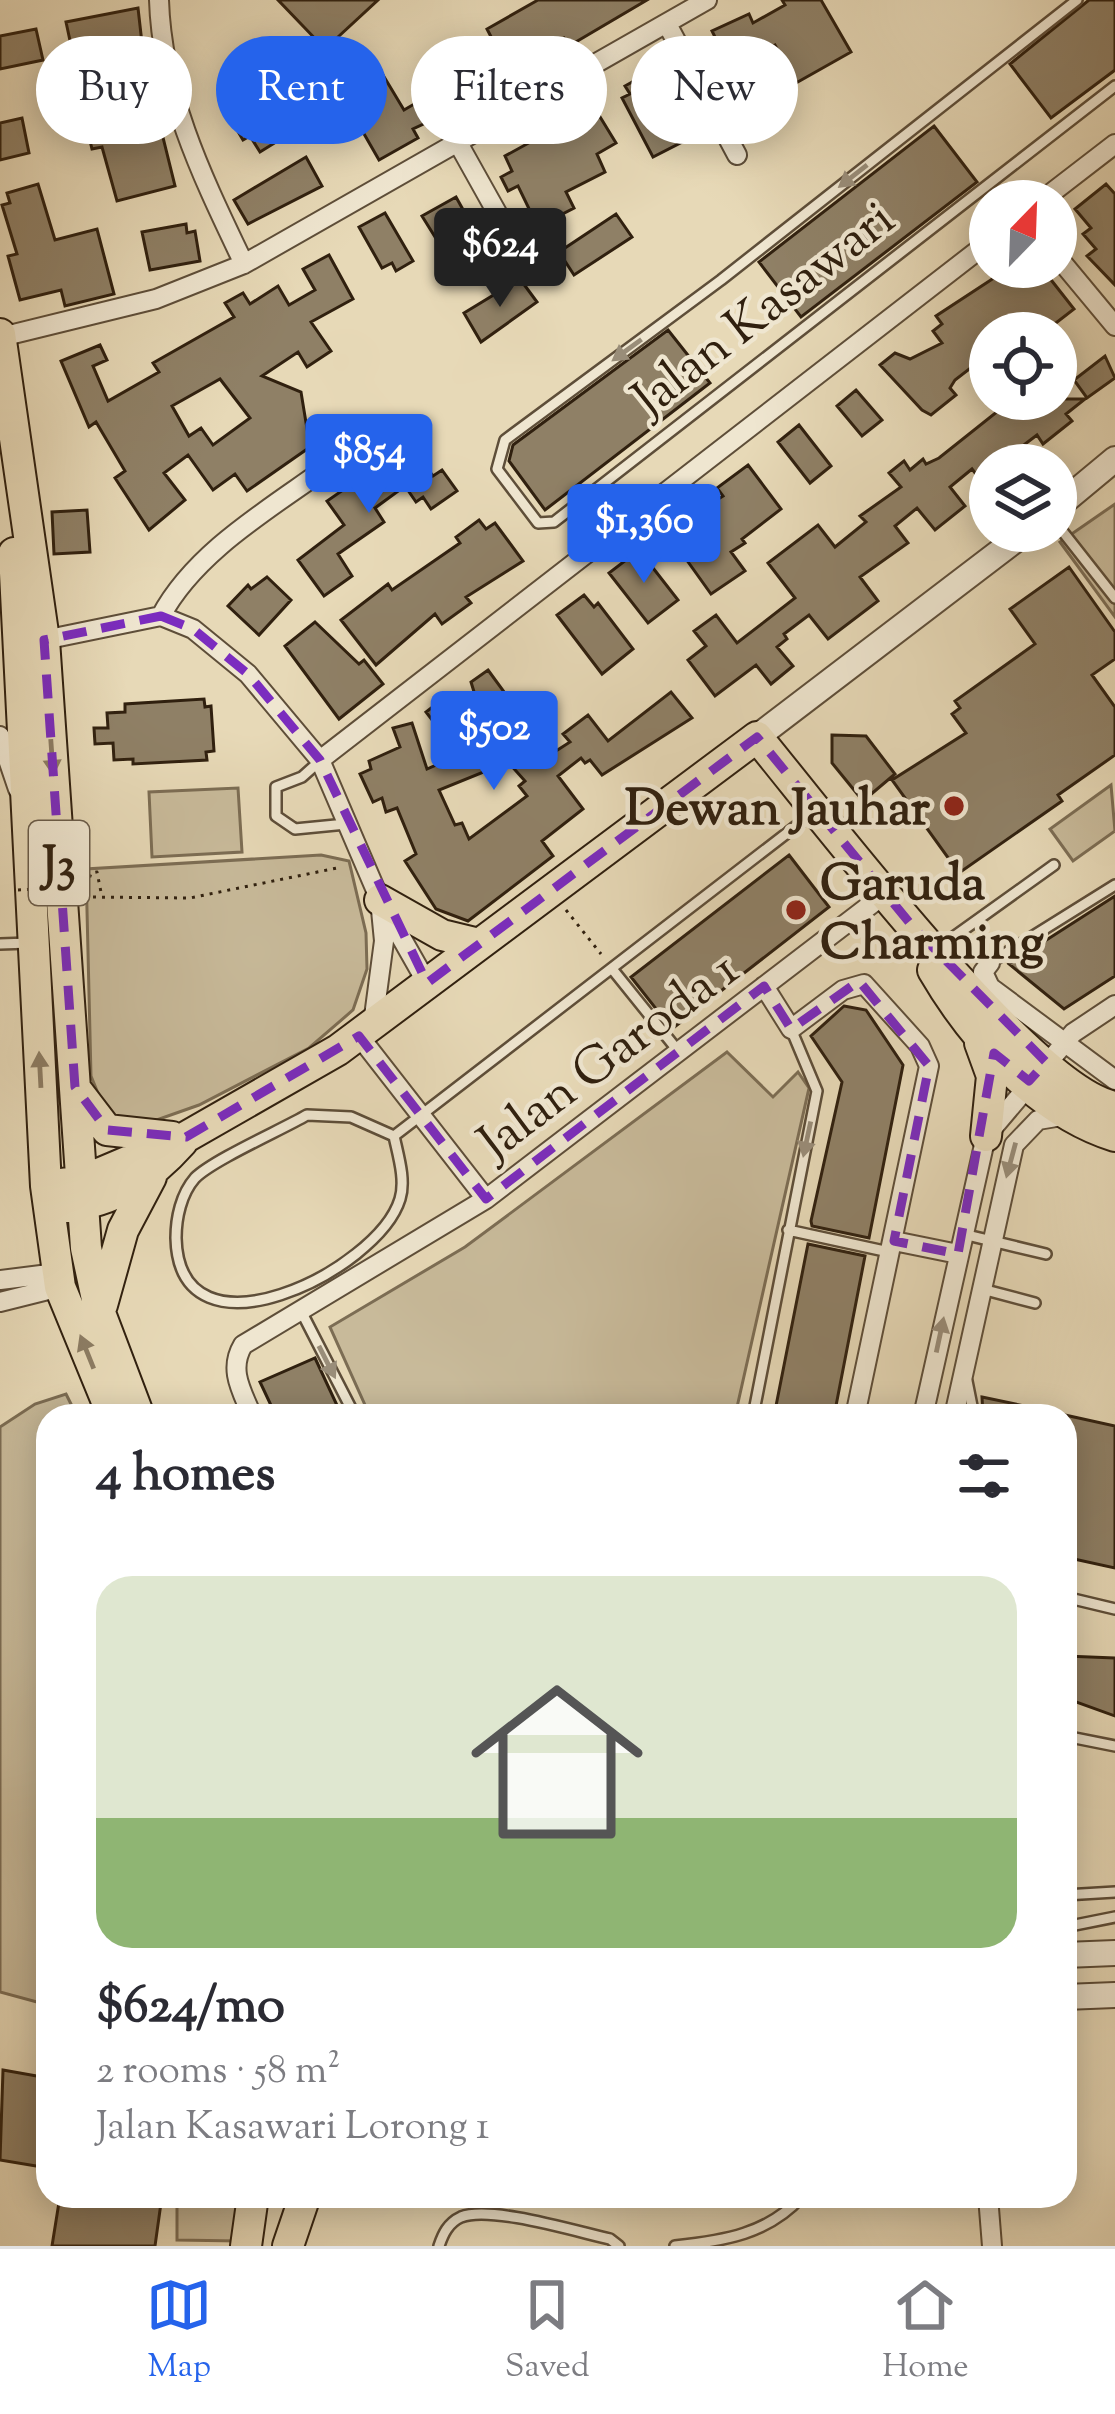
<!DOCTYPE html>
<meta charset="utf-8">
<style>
body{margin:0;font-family:"Sorts Mill Goudy",serif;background:#f2f2f3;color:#2b2b33;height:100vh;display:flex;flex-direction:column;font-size:45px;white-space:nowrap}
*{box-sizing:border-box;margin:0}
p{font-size:39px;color:#7c7c81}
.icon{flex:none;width:66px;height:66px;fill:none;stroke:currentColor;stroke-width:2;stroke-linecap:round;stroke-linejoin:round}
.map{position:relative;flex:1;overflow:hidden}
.sheet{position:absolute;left:36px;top:1404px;width:1041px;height:804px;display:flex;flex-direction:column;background:#fff;border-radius:36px;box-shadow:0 6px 30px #0003}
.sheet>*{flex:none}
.banner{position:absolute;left:36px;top:36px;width:1044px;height:108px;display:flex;gap:24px}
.needle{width:78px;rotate:23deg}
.controls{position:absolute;left:969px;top:180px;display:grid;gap:24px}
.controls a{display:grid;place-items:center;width:108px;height:108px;border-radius:50%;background:#fff;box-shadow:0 6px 30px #0003;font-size:60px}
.price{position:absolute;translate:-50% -102px;padding:0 27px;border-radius:12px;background:#2563eb;color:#fff;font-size:39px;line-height:78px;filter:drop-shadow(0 3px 6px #0008)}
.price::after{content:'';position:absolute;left:50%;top:72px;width:36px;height:27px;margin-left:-18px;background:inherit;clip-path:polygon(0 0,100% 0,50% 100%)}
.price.selected{background:#222;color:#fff}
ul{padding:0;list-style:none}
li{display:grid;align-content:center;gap:24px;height:636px;padding:0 60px}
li+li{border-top:3px solid #e1e1e2}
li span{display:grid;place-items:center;height:372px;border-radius:36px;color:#555}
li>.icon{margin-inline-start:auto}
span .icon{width:216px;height:216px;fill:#fffc;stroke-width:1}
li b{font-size:51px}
h2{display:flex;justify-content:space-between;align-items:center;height:144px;padding:0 60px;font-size:51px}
.chip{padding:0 42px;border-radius:54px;background:#fff;box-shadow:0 6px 30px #0003;font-size:42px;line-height:108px}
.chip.selected{background:#2563eb;color:#fff}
.dock{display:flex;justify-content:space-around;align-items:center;height:168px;border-top:3px solid #e1e1e2;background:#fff;font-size:33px;color:#7c7c81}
.dock a{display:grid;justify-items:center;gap:6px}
.dock .selected{color:#2563eb}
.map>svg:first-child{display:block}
</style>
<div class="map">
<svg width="1115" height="2246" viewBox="0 0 1115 2246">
<rect width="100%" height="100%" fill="#e7d9b7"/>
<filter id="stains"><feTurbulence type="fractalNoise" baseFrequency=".00167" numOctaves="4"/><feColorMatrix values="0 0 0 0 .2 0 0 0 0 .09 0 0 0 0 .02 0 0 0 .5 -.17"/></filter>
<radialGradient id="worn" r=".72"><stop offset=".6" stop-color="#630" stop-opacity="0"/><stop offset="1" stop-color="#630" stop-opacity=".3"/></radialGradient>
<path fill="#c8ba9a" stroke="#7c6d54" stroke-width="3" d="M1115 504V617L1060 542Z
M1111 785 1115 831 1073 861 1050 829Z
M238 788 242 852 152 857 149 792Z
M321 855 349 861 366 933 367 969 353 1010 309 1048 199 1105 151 1122 108 1118 91 1076 86 869Z
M727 1052 773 1097 798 1072 809 1088 735 1416H370L330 1327 465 1247Z
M66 1394 77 1416H48V2005L0 1992V1427L35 1404Z
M177 2196H242L238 2241 177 2240Z"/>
<path fill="#8f8066" stroke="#30200f" stroke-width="3" fill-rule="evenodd" d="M278 0H378L325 49Z
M538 0H647L569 46 564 38 533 56 537 63 518 74 512 65 476 84 475 100 413 129 418 138 379 160 340 92 380 70 404 110 428 96 420 78 441 69 439 64 463 53 469 68 499 52 487 29Z
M782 0H821L851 52 796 83 775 45 740 64 736 55 719 63 709 45 717 41 712 31 749 14 753 23 785 5Z
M1089 0H1115V70L1051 118 1010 64Z
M138 8 143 52 75 64 66 22Z
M36 29 43 60 0 69V36Z
M650 72 672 114 680 110 689 126 683 129 688 139 653 157 622 98 630 94 625 86Z
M149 81 175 186 117 201 102 147 92 149 79 96Z
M289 82 313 119 260 152 250 136 243 140 230 118Z
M594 107 616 143 597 154 605 172 566 192 574 208 545 223 543 218 535 221 518 186 508 191 501 177 512 171 505 156Z
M22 118 29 153 0 160V123Z
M934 126 977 182 801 317 759 262Z
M306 157 322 186 248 224 234 200Z
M38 184 55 240 97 229 114 294 65 306 61 290 20 300 8 256 17 254 2 205 10 203 7 193Z
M1106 184 1115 194V285L1087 256 1096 249 1083 234 1091 228 1075 209Z
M456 197 486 251 455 269 422 216Z
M385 213 413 261 396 271 392 263 382 268 359 227Z
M616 214 632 237 574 275 559 252Z
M186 224 187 233 195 231 200 261 150 270 142 232Z
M329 255 353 299 311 322 331 351 307 367 298 352 262 376 301 392 310 447 247 491 235 474 213 490 188 455 164 473 185 500 149 530 115 478 125 471 96 422 89 427 61 361 100 345 107 360 93 366 108 401 159 372 153 363 234 317 225 303 243 293 250 304 278 286 289 305 315 290 303 269ZM220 379 250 418 213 445 201 428 189 436 172 406Z
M1026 267 1042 281 1048 276 1074 309 1043 333H1021L1010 319 990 333V353L955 380 950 388 956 395 931 415 922 410 880 365 895 353 910 359 942 343 933 331 942 324 936 316 1003 272 1009 280Z
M520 279 537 302 481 342 464 313Z
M668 330 710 383 545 510 509 461 513 445Z
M1105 356 1115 378 1087 398 1074 380Z
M856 390 882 420 862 436 837 406Z
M1013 399H1085L1066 414 1072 421 1043 444 1037 435 1012 454 1021 465H990V492L972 469 950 487 965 506 935 530 917 508 895 526 908 543 860 577 878 601 828 639 809 615 784 634 787 639 777 647 793 666 771 684 756 665 715 696 688 660 706 646 694 631 716 615 737 643 795 598 768 563 818 525 835 547 866 522 860 516 901 487 889 473 904 461 910 470 923 459 926 464 939 458Z
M799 425 831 466 810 483 778 442Z
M408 456 412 461 419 456 433 476 442 470 457 491 431 509 423 497 416 502 405 486 375 508 384 522 338 554 352 576 324 596 298 560 344 525 327 501 356 481 361 488Z
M748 465 781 509 742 539 745 543 731 552 745 571 711 594 666 531 723 496 717 488Z
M87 510 90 552 54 554 52 512Z
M479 520 486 529 495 523 523 561 466 597 471 603 442 624 435 614 376 665 341 620 388 584 392 590 460 543 456 537Z
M639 550 678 600 648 623 609 573Z
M1069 567 1115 632V659L1092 675 1115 707V755L1058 795 1062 801 959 873 892 780 966 733 952 714 960 708 955 701 1035 644 1010 609Z
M267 577 291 600 259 635 228 606 248 585 251 589Z
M584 595 594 607 598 603 633 649 602 674 557 615Z
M315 622 359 664 364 660 383 684 339 719 285 646Z
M488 670 518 711 516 728 542 760 570 742 563 734 588 715 608 741 671 692 692 718 602 775 590 760 585 763 581 758 558 776 583 809 542 841 553 856 468 921 436 909 405 861 416 854 397 808 386 812 382 798 373 802 360 774 371 769 369 761 400 747 393 728 412 723 427 769 459 755 426 712 439 702 448 715 475 695 471 682ZM508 762 525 781 519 786 527 796 469 839 462 823 455 825 439 790Z
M204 699 205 707 211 706 214 751 206 752 207 760 133 764V759L114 760 113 743 95 744 94 728H108L107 713 125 712V704Z
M832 735 866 736 895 774 863 801 832 763Z
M789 855 829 907 672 1029 631 977Z
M1115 896V976L1064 1009 1009 964Z
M844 1006 866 1010 903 1065 869 1238 812 1226 811 1221 842 1082 811 1036Z
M808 1244 865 1256 834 1416H774Z
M315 1358 342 1416H276L260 1382Z
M982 1397 1039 1409V1416H983Z
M1065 1415 1115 1426V1568L1065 1557Z
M1065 1656 1115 1658V1716L1065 1698Z
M3 2070 48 2078V2168L0 2160Z
M60 2196 161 2203 155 2246H52Z"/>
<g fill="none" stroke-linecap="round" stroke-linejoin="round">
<g stroke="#5e4e39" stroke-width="14">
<path id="service" d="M1077 0 721 280 505 440 497 469 538 523 554 522 1115 86
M1056 523 1115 598
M320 761 302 777 276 787V816L295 829 346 824
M0 944 29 943
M941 946 1054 865
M990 963 1115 885
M613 970 679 1052
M307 1115 351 1117 394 1136C398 1155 406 1180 400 1199 378 1271 179 1369 176 1238 176 1218 181 1194 195 1178 213 1160 281 1130 307 1115Z
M394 1136 813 813
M788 1230 889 1252
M963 1234 1046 1254
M982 1289 1035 1303
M300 1309 355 1416
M967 1381 974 1416
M753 1416 817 1091 791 1029
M1065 1597 1115 1609
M1065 1736 1115 1746
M1065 1895 1115 1892
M1065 1927 1115 1917
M891 2196H911
M439 2246C443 2234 448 2223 461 2217 490 2205 578 2232 610 2239L619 2246
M675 2246C723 2241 769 2234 802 2196"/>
</g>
<g stroke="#5e4e39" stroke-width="22">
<path id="minor" d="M159 0C162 96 204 180 244 264
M667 24 737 155
M458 143 529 270
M1041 201 1115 144
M1056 255 1115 326
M1 337 156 299 244 264 707 0
M161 616C198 546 284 501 345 454
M44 640 161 616 193 629 248 674 320 760 380 900 384 941 373 1024
M0 736 18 789
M320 760 990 241
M385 909 427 983
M990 963 983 972 990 987 1115 1080
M764 986 791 1029 843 990 864 984 920 1046 929 1066 855 1416
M359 1036 486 1199
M894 1241 958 1254
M0 1280 57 1273
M0 1302 60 1287
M252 1416C242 1391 228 1370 243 1345L486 1199 886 893
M923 1416 986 1136 1073 1033 1115 1005
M954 1416 1014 1145 1038 1120 1068 1115
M988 2196 992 2246"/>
</g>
<g stroke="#5e4e39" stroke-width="28">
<path id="tertiary" d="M1056 508 1115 459
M757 737 1027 531
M1065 1955 1115 1953
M1065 1997 1115 1995"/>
</g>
<g stroke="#30200f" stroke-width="34">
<path id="primary" d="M0 334 44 640 86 1248 100 1313 139 1416
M14 553 46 1186 60 1287 113 1416
M380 900 442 935 479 944
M933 970C972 1037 1038 1112 1115 1136
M980 1043 992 1076 986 1136
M78 1092 107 1130 172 1137
M46 1186 82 1181 186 1137 338 1050 757 737C820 813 1030 1091 1115 1107
M66 1207C115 1201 149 1179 182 1142
M102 1305 123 1230 151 1177
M246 2246 253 2196
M288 2246 305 2196"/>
</g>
<path stroke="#30200f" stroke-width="3" stroke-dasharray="3 6" stroke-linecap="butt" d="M87 886 91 873 97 872 101 892
M84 897 190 898 337 868
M566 910 601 954"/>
<use href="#service" stroke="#efe6d0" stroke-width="9"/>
<use href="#minor" stroke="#efe6d0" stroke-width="18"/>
<use href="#tertiary" stroke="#efe6d0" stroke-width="24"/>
<use href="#primary" stroke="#e7d9b7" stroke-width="30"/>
<path stroke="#30200f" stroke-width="3" stroke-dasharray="3 6" stroke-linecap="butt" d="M18 890 87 886"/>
</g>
<defs><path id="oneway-solid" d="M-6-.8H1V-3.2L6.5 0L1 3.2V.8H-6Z" transform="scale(3)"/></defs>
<g fill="#998d79">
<use href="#oneway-solid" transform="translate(853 176) rotate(142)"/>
<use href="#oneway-solid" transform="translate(627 350) rotate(144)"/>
<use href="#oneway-solid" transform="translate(807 1139) rotate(102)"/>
<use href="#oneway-solid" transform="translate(1011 1160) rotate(105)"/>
<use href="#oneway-solid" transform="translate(940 1335) rotate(-78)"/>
<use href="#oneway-solid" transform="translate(327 1362) rotate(63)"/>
</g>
<g fill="#8c7c63">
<use href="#oneway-solid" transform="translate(52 757) rotate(86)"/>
<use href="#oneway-solid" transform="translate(40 1070) rotate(-93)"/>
<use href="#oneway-solid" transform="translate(87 1352) rotate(-112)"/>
</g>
<path fill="none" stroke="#7b2cbf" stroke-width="9" stroke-dasharray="24 15" stroke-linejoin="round" d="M161 616 193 629 248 674 320 760 427 983 757 737 913 927 1046 1062 1029 1081 994 1053 958 1254 894 1241 929 1066 859 981 791 1029 764 986 486 1199 359 1036 186 1137 107 1130 75 1087 44 640Z"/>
<g fill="#8f2418" stroke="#efe6d0" stroke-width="4.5">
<circle cx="954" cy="806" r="12"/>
<circle cx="796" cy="910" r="12"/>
</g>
<g text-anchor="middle" stroke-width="9" stroke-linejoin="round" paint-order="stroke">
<rect fill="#efe6d0" stroke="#695b49" stroke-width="3" x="29" y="821" width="60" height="84" rx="9"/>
<g font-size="48" font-weight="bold" fill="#30200f">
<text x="59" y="880">J3</text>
</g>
<g font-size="51" fill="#30200f" stroke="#efe6d0">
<text transform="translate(762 307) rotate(-38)" y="18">Jalan Kasawari</text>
<text transform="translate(607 1054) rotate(-37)" y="18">Jalan Garoda 1</text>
</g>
<g font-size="51" font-weight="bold" fill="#30200f" stroke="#efe6d0" text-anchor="end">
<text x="930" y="824">Dewan Jauhar</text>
<text x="820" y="899" text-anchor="start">Garuda<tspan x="820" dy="59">Charming</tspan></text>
</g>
</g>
<rect width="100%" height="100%" filter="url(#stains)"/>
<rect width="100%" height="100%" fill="url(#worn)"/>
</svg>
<div class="controls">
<a><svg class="needle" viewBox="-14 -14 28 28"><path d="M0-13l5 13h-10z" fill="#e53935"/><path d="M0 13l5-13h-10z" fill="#7c7c81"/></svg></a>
<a><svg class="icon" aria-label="locate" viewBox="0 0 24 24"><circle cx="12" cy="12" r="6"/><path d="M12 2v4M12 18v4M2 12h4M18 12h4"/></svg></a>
<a><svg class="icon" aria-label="layers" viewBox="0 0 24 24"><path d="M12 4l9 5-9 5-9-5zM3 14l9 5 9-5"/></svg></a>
</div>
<b class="price selected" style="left:500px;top:310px">$624</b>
<b class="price" style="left:369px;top:516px">$854</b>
<b class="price" style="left:644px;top:586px">$1,360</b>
<b class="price" style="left:494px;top:793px">$502</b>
<div class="banner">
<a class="chip">Buy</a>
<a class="chip selected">Rent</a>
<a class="chip">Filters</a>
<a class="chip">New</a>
</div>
<section class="sheet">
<h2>4 homes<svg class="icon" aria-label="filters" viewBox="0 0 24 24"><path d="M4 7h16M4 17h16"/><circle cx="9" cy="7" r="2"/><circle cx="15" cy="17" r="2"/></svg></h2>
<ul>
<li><span style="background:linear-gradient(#dfe7d0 65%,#8fb573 0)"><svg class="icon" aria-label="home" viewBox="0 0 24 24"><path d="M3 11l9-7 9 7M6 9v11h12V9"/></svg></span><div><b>$624/mo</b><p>2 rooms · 58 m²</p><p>Jalan Kasawari Lorong 1</p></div></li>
</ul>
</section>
</div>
<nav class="dock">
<a class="selected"><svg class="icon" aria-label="map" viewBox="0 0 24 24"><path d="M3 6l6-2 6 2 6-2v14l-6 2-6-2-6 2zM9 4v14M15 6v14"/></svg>Map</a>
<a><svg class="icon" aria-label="saved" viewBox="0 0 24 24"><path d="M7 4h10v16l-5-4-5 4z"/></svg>Saved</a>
<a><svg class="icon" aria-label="home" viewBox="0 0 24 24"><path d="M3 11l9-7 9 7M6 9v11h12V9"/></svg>Home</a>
</nav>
